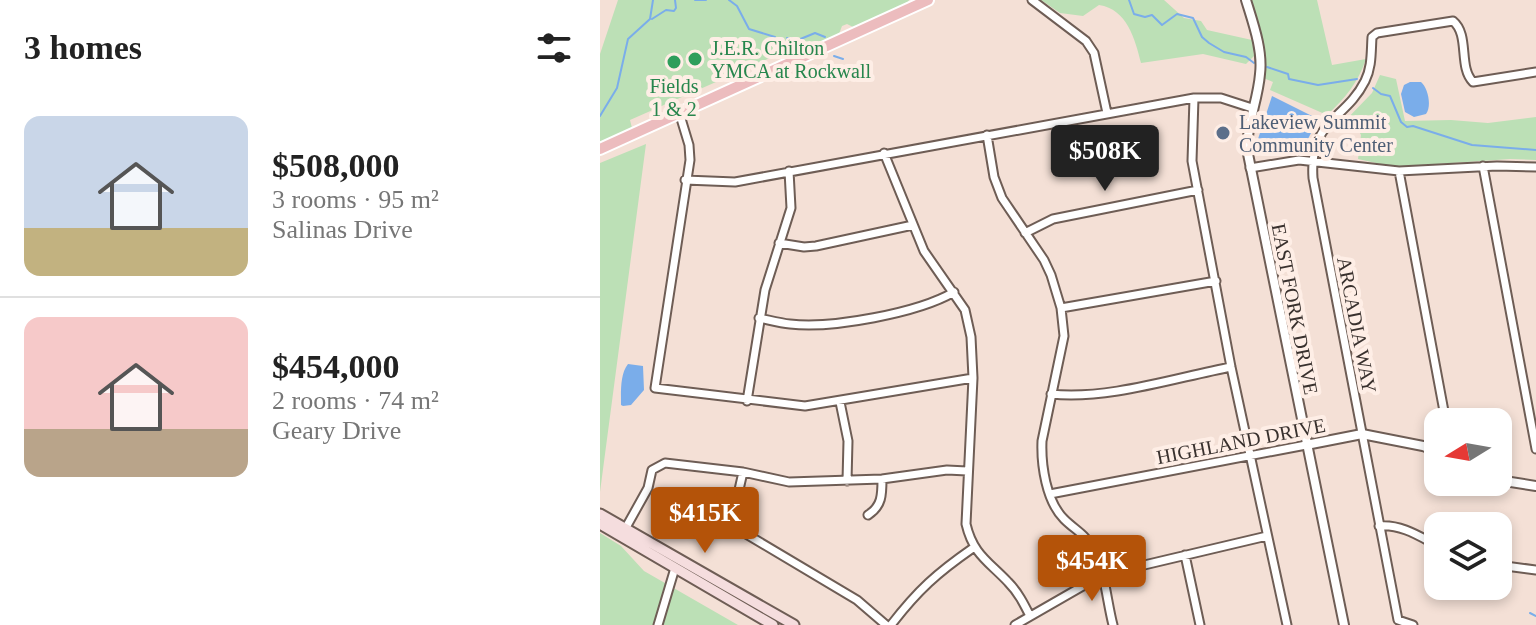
<!DOCTYPE html>
<meta charset="utf-8">
<style>
body{margin:0;font-family:Georgia,serif;background:#f2f2f2;color:#222;height:100vh;display:flex;flex-direction:column;font-size:30px;white-space:nowrap}
*{box-sizing:border-box;margin:0}
p{font-size:26px;color:#767676}
.icon{flex:none;width:44px;height:44px;fill:none;stroke:currentColor;stroke-width:2;stroke-linecap:round;stroke-linejoin:round}
.map{position:relative;flex:1;overflow:hidden}
.details{display:flex;flex-direction:column;background:#fff;width:600px}
.details>*{flex:none}
.needle{width:52px;rotate:259deg}
.fabs{position:absolute;left:824px;top:408px;display:grid;gap:16px}
.fabs a{display:grid;place-items:center;width:88px;height:88px;border-radius:16px;background:#fff;box-shadow:0 4px 12px #0003;font-size:40px}
.price{position:absolute;translate:-50% -68px;padding:0 18px;border-radius:8px;background:#b45309;color:#fff;font-size:26px;line-height:52px;filter:drop-shadow(0 2px 4px #0008)}
.price::after{content:'';position:absolute;left:50%;top:48px;width:24px;height:18px;margin-left:-12px;background:inherit;clip-path:polygon(0 0,100% 0,50% 100%)}
.price.on{background:#222;color:#fff}
ul{padding:0;list-style:none}
li{display:flex;align-items:center;gap:24px;height:200px;padding:0 24px}
li+li{border-top:2px solid #e0e0e0}
li span{display:grid;place-items:center;flex:none;width:224px;height:160px;border-radius:16px;color:#555}
li>.icon{margin-inline-start:auto}
span .icon{width:96px;height:96px;fill:#fffc;stroke-width:1}
li b{font-size:34px}
h2{display:flex;justify-content:space-between;align-items:center;height:96px;padding:0 24px;font-size:34px}
main{display:flex;flex:1;min-height:0}
.map>svg:first-child{display:block}
</style>
<main>
<section class="details">
<h2>3 homes<svg class="icon" aria-label="filters" viewBox="0 0 24 24"><path d="M4 7h16M4 17h16"/><circle cx="9" cy="7" r="2"/><circle cx="15" cy="17" r="2"/></svg></h2>
<ul>
<li><span style="background:linear-gradient(#c9d6e8 70%,#c2b280 0)"><svg class="icon" aria-label="home" viewBox="0 0 24 24"><path d="M3 11l9-7 9 7M6 9v11h12V9"/></svg></span><div><b>$508,000</b><p>3 rooms · 95 m²</p><p>Salinas Drive</p></div></li>
<li><span style="background:linear-gradient(#f6c9c9 70%,#b9a48a 0)"><svg class="icon" aria-label="home" viewBox="0 0 24 24"><path d="M3 11l9-7 9 7M6 9v11h12V9"/></svg></span><div><b>$454,000</b><p>2 rooms · 74 m²</p><p>Geary Drive</p></div></li>
</ul>
</section>
<div class="map">
<svg width="936" height="625" viewBox="0 0 936 625">
<rect width="100%" height="100%" fill="#f4e0d6"/>
<path fill="#bce0b6" d="M18 0H309L307 4 255 28 247 24 242 26 239 34 195 54 188 50 30 120 32 128 0 142V54Z
M441 0H564L584 18 601 21 607 30 652 40 654 56 646 64 603 54 541 63C535 39 527 9 499 5L483 16 460 13Z
M650 0H717L732 65 766 59C758 83 745 98 727 115L670 90 673 82 663 78 666 56Z
M780 75 796 79 805 121 851 120 888 123 936 117V160L910 159 794 167 758 159 761 135 758 129 740 126 772 93Z
M46 144 0 492V163Z
M0 533 21 546 44 571 138 625H0Z"/>
<path fill="#7aadea" d="M810 82H821C828 88 832 106 826 114L814 117 805 112 801 94 804 85Z
M672 96 718 119 704 147 660 152 658 139Z
M28 364 43 366 44 390 31 405 23 406 21 405C21 392 20 374 28 364Z"/>
<g fill="none" stroke-linecap="round" stroke-linejoin="round">
<path stroke="#7aadea" stroke-width="2" d="M95 0H106
M129 0 137 6 149 29 175 37
M529 0 534 14 545 17 552 15 562 25 577 14 593 18 602 37 609 43 624 52 646 57 654 63
M52 19 66 10 74 11 76 8 75 0
M187 38 198 40 215 33 225 37
M234 56 243 59
M667 67 688 74 689 79 718 85 757 79
M773 88 781 94 790 96 801 122 807 127 813 126 872 145 936 150
M0 116 17 88 28 39 50 19 53 0
M930 613 936 616"/>
<g stroke="#6e5d55" stroke-width="11">
<path id="minor" d="M432 0 486 41 494 53 507 113
M594 98 592 161 631 367 687 625
M79 112 89 145 90 160 55 388 205 406 373 378
M387 135 394 177 402 198 444 260 451 275 461 308 464 336 442 441C441 465 446 501 464 519 476 531 486 534 494 551 505 572 507 602 513 625
M284 153 324 251 365 310 371 337 373 378 366 524C373 554 388 561 408 582 418 592 424 604 430 616
M883 166 936 449
M650 168 699 160 799 171 897 166 936 167
M799 171 846 422
M85 180 135 182 594 98H621L652 108
M425 233 453 219 598 190
M179 243 204 247 216 246 313 225
M461 308 616 281
M159 318C169 320 180 323 190 324 231 329 318 313 354 292
M451 394C508 400 574 378 631 367
M147 401 165 290 191 208 189 171
M240 402 248 441 247 481
M143 472 131 525 257 600 286 625
M450 494 706 445
M268 515C282 506 282 495 282 479
M779 526C801 524 819 536 838 546
M24 531 48 488 52 470 65 463 143 472 189 482 282 479 347 470 367 471
M585 555 600 625
M898 565 936 570
M58 625 75 568
M291 625C318 590 337 573 373 548
M415 625 502 575 667 536
M813 625 798 620 713 178C709 119 745 121 765 81 772 67 771 53 772 37L777 33 853 21C870 35 858 67 873 82L936 72"/>
</g>
<g stroke="#6e5d55" stroke-width="12">
<path id="tertiary" d="M646 0C653 23 663 50 660 74 658 100 647 123 647 149L744 625
M706 445 762 434 823 446 838 452
M898 480 936 486"/>
</g>
<g stroke="#6e5d55" stroke-width="13">
<path id="secondary" d="M0 514 194 625
M0 524 173 625"/>
</g>
<g stroke="#fff" stroke-width="14">
<path id="primary" d="M0 149 328 0"/>
</g>
<use href="#minor" stroke="#fff" stroke-width="7"/>
<use href="#tertiary" stroke="#fff" stroke-width="8"/>
<use href="#secondary" stroke="#f5ddde" stroke-width="9"/>
<use href="#primary" stroke="#ecbcbe" stroke-width="10"/>
</g>
<g fill="#2e9e5b" stroke="#feeee6" stroke-width="3">
<circle cx="95" cy="59" r="8"/>
<circle cx="74" cy="62" r="8"/>
</g>
<circle fill="#5c6f8a" stroke="#feeee6" stroke-width="3" cx="623" cy="133" r="8"/>
<g text-anchor="middle" stroke-width="8" stroke-linejoin="round" paint-order="stroke">
<g font-size="20" fill="#27864d" stroke="#feeee6" text-anchor="start">
<text x="111" y="55">J.E.R. Chilton<tspan x="111" dy="23">YMCA at Rockwall</tspan></text>
<text x="74" y="93" text-anchor="middle">Fields<tspan x="74" dy="23">1 &amp; 2</tspan></text>
</g>
<g font-size="20" fill="#4e5e75" stroke="#feeee6" text-anchor="start">
<text x="639" y="129">Lakeview Summit<tspan x="639" dy="23">Community Center</tspan></text>
</g>
<g font-size="20" fill="#39312e" stroke="#feeee6">
<text transform="translate(695 309) rotate(79)" y="7">EAST FORK DRIVE</text>
<text transform="translate(757 325) rotate(79)" y="7">ARCADIA WAY</text>
<text transform="translate(641 441) rotate(-11)" y="7">HIGHLAND DRIVE</text>
</g>
</g>
</svg>
<div class="fabs">
<a><svg class="needle" viewBox="-14 -14 28 28"><path d="M0-13l5 13h-10z" fill="#e53935"/><path d="M0 13l5-13h-10z" fill="#767676"/></svg></a>
<a><svg class="icon" aria-label="layers" viewBox="0 0 24 24"><path d="M12 4l9 5-9 5-9-5zM3 14l9 5 9-5"/></svg></a>
</div>
<b class="price on" style="left:505px;top:193px">$508K</b>
<b class="price" style="left:105px;top:555px">$415K</b>
<b class="price" style="left:492px;top:603px">$454K</b>
</div>
</main>
